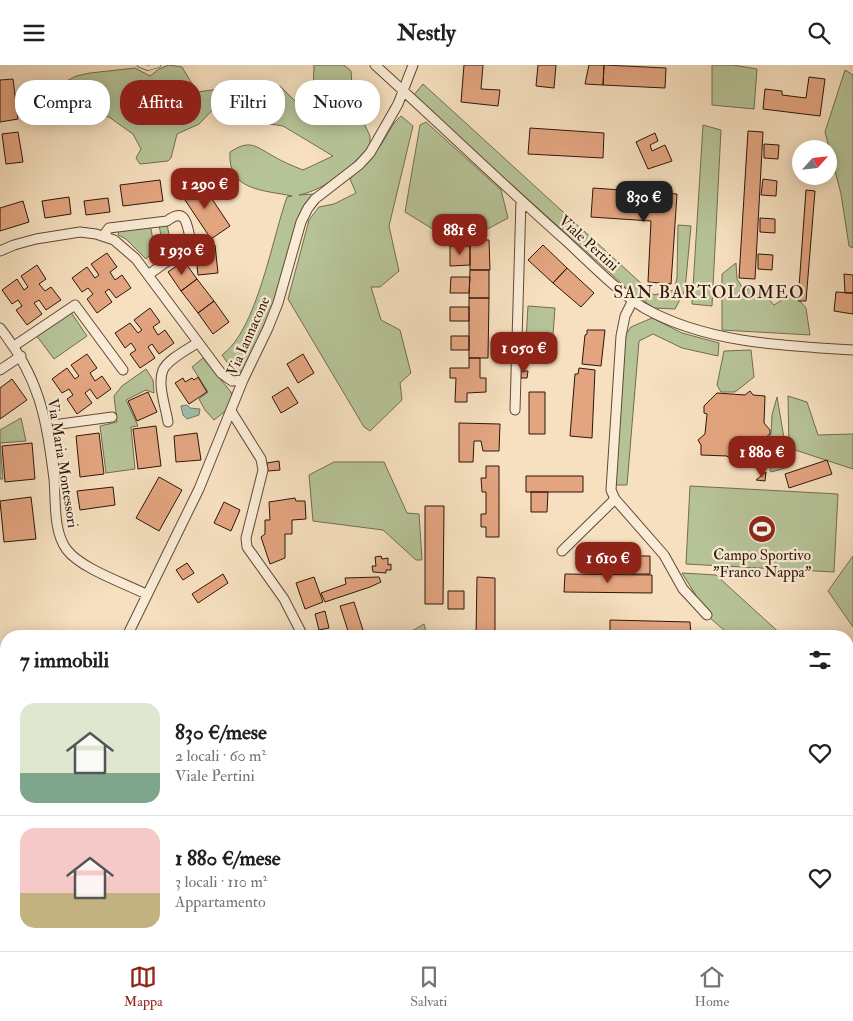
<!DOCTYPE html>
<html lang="it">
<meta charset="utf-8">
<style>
body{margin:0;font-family:"IM FELL Double Pica",serif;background:#f6f6f6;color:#202124;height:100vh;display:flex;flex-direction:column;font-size:19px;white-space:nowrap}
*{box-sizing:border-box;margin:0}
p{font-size:16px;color:#757577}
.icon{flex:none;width:28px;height:28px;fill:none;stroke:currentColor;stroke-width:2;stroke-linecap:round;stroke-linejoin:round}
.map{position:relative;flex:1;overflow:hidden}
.panel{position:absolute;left:0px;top:565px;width:854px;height:321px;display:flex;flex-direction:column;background:#fff;border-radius:20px 20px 0 0;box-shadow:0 2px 12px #0003}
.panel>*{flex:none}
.guide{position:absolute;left:15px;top:15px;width:500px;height:45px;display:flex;gap:10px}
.needle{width:32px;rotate:63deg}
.tools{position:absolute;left:792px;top:75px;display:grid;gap:10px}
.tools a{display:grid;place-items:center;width:45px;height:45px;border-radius:50%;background:#fff;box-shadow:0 2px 12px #0003;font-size:25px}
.price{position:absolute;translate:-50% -42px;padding:0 11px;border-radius:10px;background:#8f2418;color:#fff;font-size:16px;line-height:32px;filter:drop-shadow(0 1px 2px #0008)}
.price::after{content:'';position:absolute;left:50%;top:30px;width:15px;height:11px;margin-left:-8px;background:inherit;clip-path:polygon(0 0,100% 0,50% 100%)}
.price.active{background:#222;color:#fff}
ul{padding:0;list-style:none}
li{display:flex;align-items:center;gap:15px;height:125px;padding:0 20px}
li+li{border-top:1px solid #e0e0e0}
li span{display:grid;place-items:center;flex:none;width:140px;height:100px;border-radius:15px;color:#555}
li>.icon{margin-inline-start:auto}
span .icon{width:60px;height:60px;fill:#fffc;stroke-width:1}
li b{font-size:21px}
h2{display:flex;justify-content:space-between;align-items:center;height:60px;padding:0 20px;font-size:21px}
.pill{padding:0 18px;border-radius:20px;background:#fff;box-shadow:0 2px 12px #0003;font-size:18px;line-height:45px}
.pill.active{background:#8f2418;color:#fff}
header{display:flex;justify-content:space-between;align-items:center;height:65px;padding:0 20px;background:#fff;font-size:22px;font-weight:700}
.tab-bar{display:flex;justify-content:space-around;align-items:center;height:70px;border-top:1px solid #e0e0e0;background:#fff;font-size:14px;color:#757577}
.tab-bar a{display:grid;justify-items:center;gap:2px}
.tab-bar .active{color:#8f2418}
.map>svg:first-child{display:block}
</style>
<header><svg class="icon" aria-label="menu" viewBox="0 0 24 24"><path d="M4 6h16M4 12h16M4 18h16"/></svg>Nestly<svg class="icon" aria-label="search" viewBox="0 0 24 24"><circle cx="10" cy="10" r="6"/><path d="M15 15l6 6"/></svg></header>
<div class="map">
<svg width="853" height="886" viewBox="0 0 853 886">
<rect width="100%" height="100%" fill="#f6e0bf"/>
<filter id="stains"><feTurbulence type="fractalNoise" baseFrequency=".004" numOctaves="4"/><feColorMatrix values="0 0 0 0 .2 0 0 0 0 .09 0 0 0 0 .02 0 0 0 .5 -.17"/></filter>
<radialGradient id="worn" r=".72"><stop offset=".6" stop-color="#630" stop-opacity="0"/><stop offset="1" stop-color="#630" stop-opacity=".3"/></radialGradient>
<path fill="#b6c397" stroke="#726c50" d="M169 0 182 2 197 27 227 23 249 33 257 24 280 21 300 41 313 28 314 0H344L351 6 353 35 370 71V81C351 102 327 124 299 130L313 129 303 150 280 231 246 304 241 307C232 306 227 297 222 290 257 265 272 174 287 132L292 131C264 125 227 126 230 87 250 74 255 81 273 91 283 97 293 101 303 105L333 91 283 61 244 55 219 38 199 59 177 69 171 93 168 96 140 99 136 93 141 84 133 69 109 52 72 47 60 33 65 17 76 11 90 8 135 3 150 11 159 4Z
M712 0H733L757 4 754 44 712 40Z
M845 5 853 10V183L849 181 841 129 825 67Z
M423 19 654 230 674 225 677 213 678 160 691 161 685 225 675 244 654 243 630 226 413 31Z
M401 51 413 61 389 161 399 206 380 222H371L381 255 400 265 411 308 400 318 402 335 370 366 364 362 288 234 309 155 319 142 334 139 356 128 350 114 381 80 394 58Z
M426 57 501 125 508 153 482 167 441 169 405 147 420 60Z
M703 60 721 65 712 241 692 239Z
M150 159 155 185 146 194 126 174 118 170 119 164Z
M167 159 172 185 164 187 159 160Z
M736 198 737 214 744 225 753 223 759 233 765 230 774 240 793 228 806 243 810 270 722 265V209Z
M528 241 555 243 551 296 525 294Z
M70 246 87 271 54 294 36 270Z
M652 253 682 268 719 278 718 291 682 283 653 269 639 276 627 420H614L626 269 631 262Z
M751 285 754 312 735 327H721L717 320 724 286Z
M203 293 231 327 233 334 228 344 214 355 205 345 199 334 208 327 192 302Z
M146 304 153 315 154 328 146 325 126 335 138 361 131 362 135 404 106 408 100 361 117 357 114 331 122 321Z
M788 331 807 337 818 370 853 369V404L789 383Z
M777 332 789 402 771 407 762 381 771 369 772 350Z
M21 353 26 376 0 378 3 414H0V365Z
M334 397H384L407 448 419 449 422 495H416L383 465 313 456 309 410Z
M690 421 838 429 834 507 686 499Z
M853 491V562L828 526Z
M682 508 716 510 783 571H731L710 553Z
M424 559 427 571H403Z
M853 609V831L848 838V615Z
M339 880H364L368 886H342Z"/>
<path fill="#9ebeab" stroke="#727a6b" d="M187 340 190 343 200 344 199 350 187 354 183 350 181 341Z"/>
<path fill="#e3a580" stroke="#2f150a" d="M464 0H483L481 24 500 25 498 41 461 37Z
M538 0H556L554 23 536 21Z
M589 0H604L603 20 585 19Z
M604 0 666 3 665 23 603 20Z
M809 12 825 14 820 51 763 44 765 24 782 26V30L806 33Z
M13 14 18 54 0 57V15Z
M530 63 604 68 603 93 528 89Z
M748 66 763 67 755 214 739 213Z
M18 67 23 97 6 99 2 69Z
M655 68 658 76 650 80 652 86 665 80 672 96 648 104 636 77Z
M764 79 779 80 778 94 764 93Z
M763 114 777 116 776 131 761 130Z
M160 115 163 136 123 141 120 120Z
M200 116 230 161 211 174 181 129Z
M593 123 677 129 671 219 648 217 651 156 591 152Z
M806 125 815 126 806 236H798Z
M69 132 71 149 45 153 42 136Z
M108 133 110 147 86 150 84 136Z
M23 136 29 157 0 166V143Z
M760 153 775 154V168L760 167Z
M470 175H489L490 205H470Z
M215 180 218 208 198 210 195 182Z
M543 180 567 203 553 218 528 195Z
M450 181H470V200L450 201Z
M107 188 117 202 110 207 115 215 122 210 131 223 116 233 109 224 105 227 112 237 97 248 87 234 93 229 88 223 82 227 72 213 87 202 95 213 99 210 91 199Z
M758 189 773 190 772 205 758 204Z
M184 196 197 214 181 226 168 207Z
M37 200 46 214 39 219 45 226 51 222 61 235 46 245 39 235 34 238 42 249 27 260 16 245 22 241 18 235 12 239 2 225 17 214 24 225 28 222 21 211Z
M567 203 594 228 581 242 553 218Z
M470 205H489V233H469Z
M844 209 853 210V228H845Z
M451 212H470L469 228H450Z
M197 214 214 236 198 248 181 226Z
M836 227 853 228V249L834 246Z
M469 233H489L488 293H469Z
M214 236 229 257 213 269 198 248Z
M450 242H469V256H450Z
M150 243 160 257 153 262 158 270 165 265 174 278 159 289 152 279 148 282 155 293 140 303 130 289 136 285 131 278 125 283 115 268 130 258 138 268 142 265 134 255Z
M587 265H605L601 301 582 299 585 270 587 269Z
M451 271H469V285H451Z
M87 289 97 303 90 308 95 316 102 311 111 324 97 334 90 324 85 328 92 338 77 349 67 334 73 330 69 324 62 328 52 314 67 303 75 314 79 311 71 300Z
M303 289 314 308 298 318 287 299Z
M469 293H480V313H486V327L467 328V337H455L456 313H450V303H469Z
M579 303 595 305 592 373 570 371 575 309H578Z
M521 306H528L527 313H521Z
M198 312 207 327 189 339 175 318 183 313 185 317 192 313 194 315Z
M12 314 27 335 0 354V323Z
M288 322 298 338 281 348 272 332Z
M750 326 753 330 765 331 764 358 770 365V369L762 375 759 371 757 373 759 377 758 387 755 390H744L737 398H734L727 391 701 390V380L698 375 705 369 707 349 704 348V341L717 328 745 330Z
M148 327 157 347 137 356 128 336Z
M529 327H545V369H529Z
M459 358 500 359 499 386H483L481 376H474L473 397H459Z
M156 361 161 401 138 404 133 364Z
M99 368 104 409 80 412 76 371Z
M197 368 201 395 176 397 174 371Z
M32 378 35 414 5 417 2 381Z
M827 395 832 409 789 423 785 409Z
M279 396 280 405 268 406 267 398Z
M486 401H499V472H486V462H481V449H486V427H482L481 413H486Z
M766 407 765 416 756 415Z
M526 411H583V427H526Z
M159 412 182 425 159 466 136 453Z
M113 422 115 440 80 445 77 426Z
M531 427H548L547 447H531Z
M31 432 36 474 4 477 0 436Z
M295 433 296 436H305L306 454 292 455V469H285V493L270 499 261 472 265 469V455H270L269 437Z
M224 437 240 445 231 466 214 458Z
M425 441H444L443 539H425Z
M381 491 382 494 388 493V500L391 499V505H386V508L373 507 372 501H376L375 492Z
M632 491H650V509H632Z
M187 498 194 508 183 515 176 505Z
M223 509 228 518 198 538 192 529Z
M565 509 652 510V528L564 527Z
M314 512 323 537 305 544 296 518Z
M379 512 381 517 370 522 325 537 321 528 346 519 345 513Z
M477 512 495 513V571H476Z
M448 526H464V544H448Z
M354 537 363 565 349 569 340 541Z
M325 546 329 563 319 565 315 549Z
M610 555 690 557 691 571H620V569L610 568Z
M610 568 620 569V571H610Z
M0 709 6 710 5 734 0 733Z
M0 736H6V741H0Z"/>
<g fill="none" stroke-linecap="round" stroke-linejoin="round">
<g stroke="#614837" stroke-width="6">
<path id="service" d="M140 0 148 3 158 0"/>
</g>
<g stroke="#614837" stroke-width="11">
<path id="minor" d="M375 0C438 57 500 117 564 174 586 194 619 228 644 243 706 278 784 281 853 285
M103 171 109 163 167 156C185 142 187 158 190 173L183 185 148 210
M0 186 14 180 36 174 80 167 96 169 114 175 136 194 221 308 232 316 243 315
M633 235 625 251 621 271 611 425 615 434 664 490 683 524 707 550
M0 263C40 314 46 352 54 414 56 436 53 467 67 485 82 504 124 518 146 529
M14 281 75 240 123 305
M0 305 21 291
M515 345 521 135
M231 346 261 394 263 405 246 473 247 482 284 534 303 571
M168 357C166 343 157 319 163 305 168 294 187 285 197 278
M46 361 112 352
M562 486 615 434
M127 571 199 424 243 315 268 263 278 238 301 157 308 143 315 134 359 100 370 88 398 39 413 0"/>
</g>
<use href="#service" stroke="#f9ebd5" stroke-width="4.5"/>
<use href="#minor" stroke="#f9ebd5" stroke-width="9"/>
</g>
<defs>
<g id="stadium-disc" transform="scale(1.4375)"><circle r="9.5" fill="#8f2418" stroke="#f9ebd5"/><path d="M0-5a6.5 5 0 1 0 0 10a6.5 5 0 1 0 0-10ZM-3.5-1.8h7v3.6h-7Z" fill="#fff"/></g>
</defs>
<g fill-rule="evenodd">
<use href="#stadium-disc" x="762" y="464"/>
</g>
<g text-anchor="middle" stroke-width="4.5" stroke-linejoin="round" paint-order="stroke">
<g font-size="15" fill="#2f150a" stroke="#f9ebd5">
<text transform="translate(589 178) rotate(42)" y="5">Viale Pertini</text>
<text transform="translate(248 271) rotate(-66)" y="5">Via Iannacone</text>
<text transform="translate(63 398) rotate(81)" y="5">Via Maria Montessori</text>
</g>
<g font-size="15" fill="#2f150a" stroke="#f9ebd5">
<text x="762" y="495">Campo Sportivo<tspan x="762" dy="17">"Franco Nappa"</tspan></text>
</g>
<g font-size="18" letter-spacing="1" fill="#2f150a" stroke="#f9ebd5">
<text x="709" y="233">SAN BARTOLOMEO</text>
</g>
</g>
<rect width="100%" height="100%" filter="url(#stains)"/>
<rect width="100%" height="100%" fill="url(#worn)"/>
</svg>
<div class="tools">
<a><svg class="needle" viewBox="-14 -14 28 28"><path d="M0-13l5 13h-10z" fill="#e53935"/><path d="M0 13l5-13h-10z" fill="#757577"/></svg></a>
</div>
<b class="price" style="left:205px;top:145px">1 290 €</b>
<b class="price active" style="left:644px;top:158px">830 €</b>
<b class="price" style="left:460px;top:191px">881 €</b>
<b class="price" style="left:182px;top:211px">1 930 €</b>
<b class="price" style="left:524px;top:309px">1 050 €</b>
<b class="price" style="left:762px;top:413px">1 880 €</b>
<b class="price" style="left:608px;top:519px">1 610 €</b>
<div class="guide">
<a class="pill">Compra</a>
<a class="pill active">Affitta</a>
<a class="pill">Filtri</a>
<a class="pill">Nuovo</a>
</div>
<section class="panel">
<h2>7 immobili<svg class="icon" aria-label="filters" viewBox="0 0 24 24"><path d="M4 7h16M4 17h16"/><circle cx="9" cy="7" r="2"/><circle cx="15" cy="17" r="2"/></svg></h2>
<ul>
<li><span style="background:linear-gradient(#dfe7d0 70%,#7fa58c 0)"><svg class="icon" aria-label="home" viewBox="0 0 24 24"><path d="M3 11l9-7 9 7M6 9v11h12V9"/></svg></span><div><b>830 €/mese</b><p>2 locali · 60 m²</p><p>Viale Pertini</p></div><svg class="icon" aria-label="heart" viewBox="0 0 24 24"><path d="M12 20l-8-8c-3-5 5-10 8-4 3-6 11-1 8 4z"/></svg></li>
<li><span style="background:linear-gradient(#f6c9c9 65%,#c2b280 0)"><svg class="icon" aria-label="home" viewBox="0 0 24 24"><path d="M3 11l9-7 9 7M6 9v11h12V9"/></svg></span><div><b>1 880 €/mese</b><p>3 locali · 110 m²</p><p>Appartamento</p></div><svg class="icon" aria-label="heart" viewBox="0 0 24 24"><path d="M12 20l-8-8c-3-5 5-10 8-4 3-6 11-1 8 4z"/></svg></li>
</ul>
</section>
</div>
<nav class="tab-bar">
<a class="active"><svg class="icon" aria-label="map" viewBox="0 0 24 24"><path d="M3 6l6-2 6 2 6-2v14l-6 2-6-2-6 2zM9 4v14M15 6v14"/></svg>Mappa</a>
<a><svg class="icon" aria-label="saved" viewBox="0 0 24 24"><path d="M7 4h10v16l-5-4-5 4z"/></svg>Salvati</a>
<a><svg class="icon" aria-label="home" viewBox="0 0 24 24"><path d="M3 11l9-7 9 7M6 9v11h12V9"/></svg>Home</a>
</nav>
